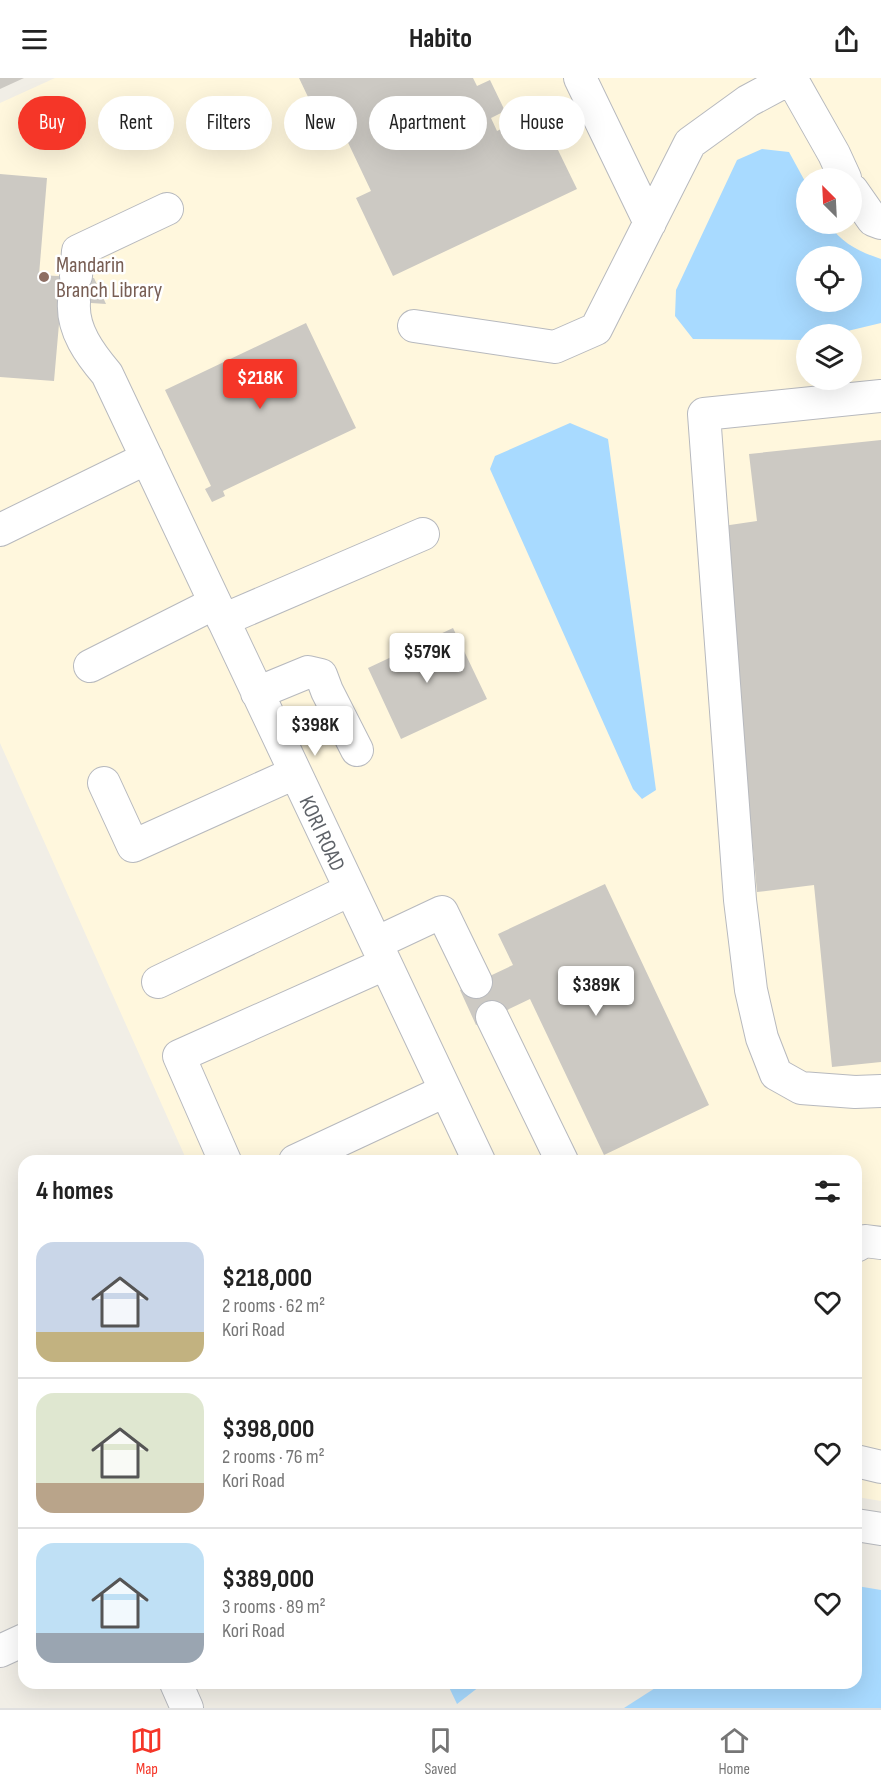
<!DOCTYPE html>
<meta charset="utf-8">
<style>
body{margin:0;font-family:"Sofia Sans Condensed",sans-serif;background:#f2f2f2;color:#222;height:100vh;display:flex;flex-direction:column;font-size:22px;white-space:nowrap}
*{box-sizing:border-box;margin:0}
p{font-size:20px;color:#767676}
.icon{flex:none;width:33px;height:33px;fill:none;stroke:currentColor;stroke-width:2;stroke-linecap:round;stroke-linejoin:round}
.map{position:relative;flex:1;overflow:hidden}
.sheet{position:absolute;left:18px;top:1077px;width:844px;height:534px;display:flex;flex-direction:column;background:#fff;border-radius:18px;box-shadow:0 6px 24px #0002}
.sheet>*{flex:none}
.hud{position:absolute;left:18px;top:18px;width:846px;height:54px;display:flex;gap:12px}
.needle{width:39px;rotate:336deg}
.controls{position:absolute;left:796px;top:90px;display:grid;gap:12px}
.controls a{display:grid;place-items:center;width:66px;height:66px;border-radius:50%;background:#fff;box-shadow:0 6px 24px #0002;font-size:30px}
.price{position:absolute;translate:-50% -51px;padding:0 14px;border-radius:6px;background:#fff;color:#222;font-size:20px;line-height:39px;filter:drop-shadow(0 2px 3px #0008)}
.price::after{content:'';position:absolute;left:50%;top:36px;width:18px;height:14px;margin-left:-9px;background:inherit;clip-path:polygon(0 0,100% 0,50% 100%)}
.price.selected{background:#f53628;color:#fff}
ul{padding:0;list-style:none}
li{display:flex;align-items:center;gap:18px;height:150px;padding:0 18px}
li+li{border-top:2px solid #e0e0e0}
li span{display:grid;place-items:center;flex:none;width:168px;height:120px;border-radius:18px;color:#555}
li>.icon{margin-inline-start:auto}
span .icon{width:72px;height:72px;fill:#fffc;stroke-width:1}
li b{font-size:26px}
h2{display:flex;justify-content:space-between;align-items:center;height:72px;padding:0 18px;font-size:26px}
.pill{padding:0 21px;border-radius:27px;background:#fff;box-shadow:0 6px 24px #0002;font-size:21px;line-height:54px}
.pill.selected{background:#f53628;color:#fff}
header{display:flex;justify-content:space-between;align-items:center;height:78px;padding:0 18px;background:#fff;font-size:27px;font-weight:700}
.menu{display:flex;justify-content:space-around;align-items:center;height:84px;border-top:2px solid #e0e0e0;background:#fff;font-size:16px;color:#767676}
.menu a{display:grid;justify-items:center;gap:3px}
.menu .selected{color:#f53628}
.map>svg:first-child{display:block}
</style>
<header><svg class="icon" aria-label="menu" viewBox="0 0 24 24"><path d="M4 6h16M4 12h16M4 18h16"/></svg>Habito<svg class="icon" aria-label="share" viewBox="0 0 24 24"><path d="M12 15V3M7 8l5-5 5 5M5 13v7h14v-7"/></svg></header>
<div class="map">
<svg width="881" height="1630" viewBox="0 0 881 1630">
<rect width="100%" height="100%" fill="#f1eee6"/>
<path fill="#fff7dd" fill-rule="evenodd" d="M55 0H881V1423L857 1419 856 1083H187L0 665V25ZM807 100H852V146H807ZM807 178H852V224H807ZM807 256H852V302H807Z"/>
<path fill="#a8daff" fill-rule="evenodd" d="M762 71 789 74 807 107V146H829C841 165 860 174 881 181V245L835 256H807V262L693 261 675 238 676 212 737 82ZM852 178V224H807V178Z
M570 345 608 361 656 712 642 721 633 711 490 391 495 378Z
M857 1508 881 1512V1630H624L663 1605H856Z
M447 1605H484L457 1626Z"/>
<path fill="#ccc9c3" d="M0 0H24L0 11Z
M299 0H473L477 8 490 2 505 33 491 40 497 53 539 33 577 111 393 198 356 120 371 113 343 54 328 61Z
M0 96 47 100 39 197 94 200 106 226 61 223 54 303 0 299Z
M306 245 356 350 223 413 225 418 212 424 205 411 211 408 165 312Z
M881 362V984L832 989 814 807 757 814 723 448 757 443 749 376Z
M453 550 487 621 401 661 368 590Z
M605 806 709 1027 604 1077 530 921 476 947 460 912 513 887 498 856Z"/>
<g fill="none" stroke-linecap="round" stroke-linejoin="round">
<g stroke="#b7b9be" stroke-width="34">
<path id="minor" d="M580 0 650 145
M791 0 834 76 845 100
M852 112 873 142 881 145
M76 198 78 173 167 131
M74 224C72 252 90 276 107 296L479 1083
M414 248 555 269 596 251 690 65 748 23 791 0
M881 318 704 336 740 822 751 912 762 960 776 996 801 1010 855 1014 881 1013
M0 452 147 380
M223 542 423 456
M90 588 215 525
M257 615 308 594 321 597 327 613 357 672
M104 705 133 768 295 695
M376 865 442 834 476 904
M158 904 350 812
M492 939 562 1083
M225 1083 179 978 385 886
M295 1083 445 1013
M856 1168 865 1163 881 1165
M856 1383 881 1389
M856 1447 881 1451
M0 1573 24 1562
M176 1605 187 1630"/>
</g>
<use href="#minor" stroke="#fff" stroke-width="32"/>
</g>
<circle fill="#8d6e63" stroke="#fff" stroke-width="2" cx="44" cy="199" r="6"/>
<g text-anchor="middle" stroke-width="5" stroke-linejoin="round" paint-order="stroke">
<g font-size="22" fill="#785e54" stroke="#fff" text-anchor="start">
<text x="56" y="194">Mandarin<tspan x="56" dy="25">Branch Library</tspan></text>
</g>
<g font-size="22" fill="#5e6268" stroke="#fff">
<text transform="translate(323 755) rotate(65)" y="8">KORI ROAD</text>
</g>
</g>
</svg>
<div class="controls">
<a><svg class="needle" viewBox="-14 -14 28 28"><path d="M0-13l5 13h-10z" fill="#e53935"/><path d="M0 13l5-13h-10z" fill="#767676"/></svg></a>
<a><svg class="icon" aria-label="locate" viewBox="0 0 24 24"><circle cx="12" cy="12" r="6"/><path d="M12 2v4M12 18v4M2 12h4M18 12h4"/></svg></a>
<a><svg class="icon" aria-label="layers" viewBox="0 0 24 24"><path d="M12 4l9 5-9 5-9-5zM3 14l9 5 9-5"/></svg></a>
</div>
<b class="price selected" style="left:260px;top:332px">$218K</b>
<b class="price" style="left:427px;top:606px">$579K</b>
<b class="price" style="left:315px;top:679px">$398K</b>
<b class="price" style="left:596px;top:939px">$389K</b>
<div class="hud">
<a class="pill selected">Buy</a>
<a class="pill">Rent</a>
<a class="pill">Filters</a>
<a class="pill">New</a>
<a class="pill">Apartment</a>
<a class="pill">House</a>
</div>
<section class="sheet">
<h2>4 homes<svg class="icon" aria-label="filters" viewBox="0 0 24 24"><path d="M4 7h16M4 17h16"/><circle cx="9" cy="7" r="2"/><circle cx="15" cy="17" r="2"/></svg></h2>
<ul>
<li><span style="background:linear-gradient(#c9d6e8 75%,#c2b280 0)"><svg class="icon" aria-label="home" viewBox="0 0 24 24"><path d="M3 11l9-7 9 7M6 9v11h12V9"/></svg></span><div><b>$218,000</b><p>2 rooms · 62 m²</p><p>Kori Road</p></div><svg class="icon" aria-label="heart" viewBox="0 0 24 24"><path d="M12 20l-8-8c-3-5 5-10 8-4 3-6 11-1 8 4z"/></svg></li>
<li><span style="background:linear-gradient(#dfe7d0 75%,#b9a48a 0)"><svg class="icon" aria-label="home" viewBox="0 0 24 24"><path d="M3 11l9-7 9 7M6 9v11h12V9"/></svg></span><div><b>$398,000</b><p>2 rooms · 76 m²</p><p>Kori Road</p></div><svg class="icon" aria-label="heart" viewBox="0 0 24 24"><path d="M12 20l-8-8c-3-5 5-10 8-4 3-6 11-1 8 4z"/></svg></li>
<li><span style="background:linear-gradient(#bfe0f5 75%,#9aa5b1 0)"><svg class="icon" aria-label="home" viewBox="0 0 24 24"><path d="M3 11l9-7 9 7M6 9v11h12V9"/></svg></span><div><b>$389,000</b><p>3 rooms · 89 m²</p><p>Kori Road</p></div><svg class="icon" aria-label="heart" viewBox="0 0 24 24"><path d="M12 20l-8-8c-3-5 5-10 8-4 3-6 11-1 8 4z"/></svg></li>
</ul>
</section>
</div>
<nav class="menu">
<a class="selected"><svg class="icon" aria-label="map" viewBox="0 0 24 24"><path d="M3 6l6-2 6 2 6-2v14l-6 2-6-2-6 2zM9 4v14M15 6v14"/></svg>Map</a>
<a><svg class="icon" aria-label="saved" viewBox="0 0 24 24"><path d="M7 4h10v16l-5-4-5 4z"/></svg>Saved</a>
<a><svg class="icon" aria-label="home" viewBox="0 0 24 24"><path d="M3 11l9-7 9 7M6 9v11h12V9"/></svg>Home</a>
</nav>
